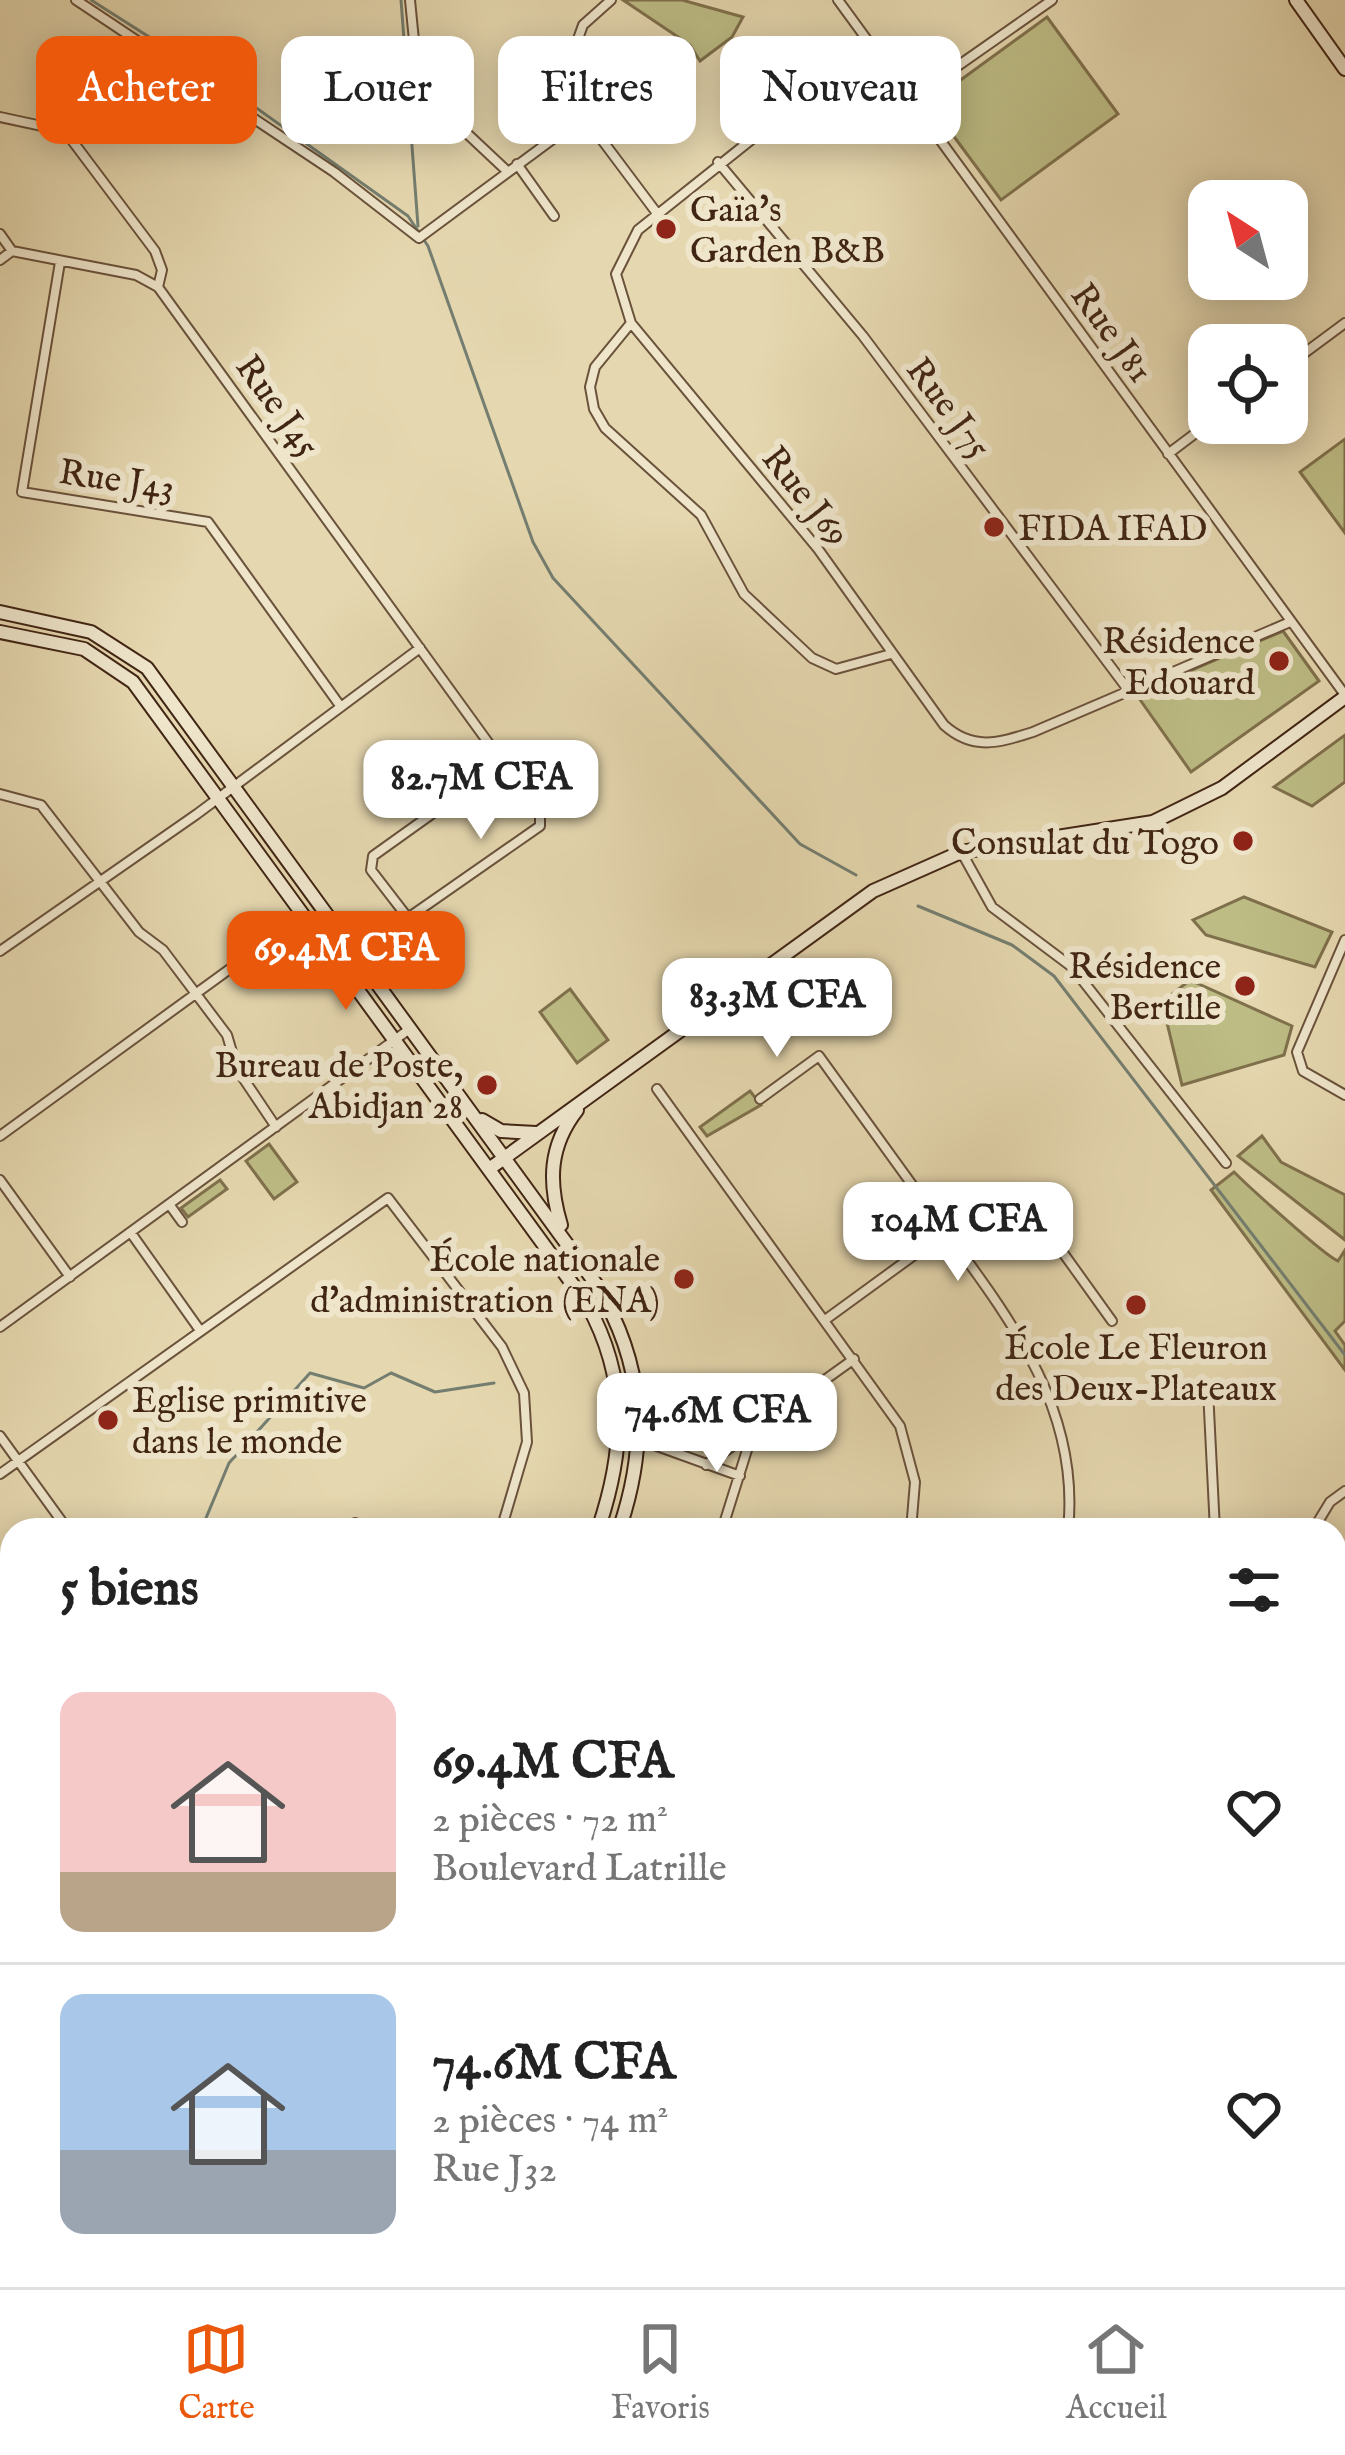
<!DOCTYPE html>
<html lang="fr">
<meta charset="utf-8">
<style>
body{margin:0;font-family:"IM FELL English",serif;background:#f2f2f2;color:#222;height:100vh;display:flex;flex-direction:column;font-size:45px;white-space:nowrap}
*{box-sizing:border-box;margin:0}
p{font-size:39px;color:#767676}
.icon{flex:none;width:66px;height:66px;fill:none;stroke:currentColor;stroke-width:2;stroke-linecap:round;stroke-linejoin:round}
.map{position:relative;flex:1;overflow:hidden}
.sheet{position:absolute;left:0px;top:1518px;width:1347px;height:771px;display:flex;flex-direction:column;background:#fff;border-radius:36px 36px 0 0;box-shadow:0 6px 30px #0003}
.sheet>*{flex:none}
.guide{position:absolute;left:36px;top:36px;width:1275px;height:108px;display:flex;gap:24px}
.needle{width:78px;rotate:324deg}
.buttons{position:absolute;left:1188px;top:180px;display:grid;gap:24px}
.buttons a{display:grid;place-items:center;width:120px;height:120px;border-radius:24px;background:#fff;box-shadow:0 6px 30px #0003;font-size:60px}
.price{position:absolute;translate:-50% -102px;padding:0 27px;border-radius:24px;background:#fff;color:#222;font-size:39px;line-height:78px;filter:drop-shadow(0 3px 6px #0008)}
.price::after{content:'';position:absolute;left:50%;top:72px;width:36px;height:27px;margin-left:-18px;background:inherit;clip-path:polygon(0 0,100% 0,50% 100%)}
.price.on{background:#ea580c;color:#fff}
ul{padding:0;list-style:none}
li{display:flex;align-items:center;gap:36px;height:300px;padding:0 60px}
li+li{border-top:3px solid #e0e0e0}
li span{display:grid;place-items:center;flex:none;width:336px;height:240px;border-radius:24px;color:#555}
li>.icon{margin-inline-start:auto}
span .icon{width:144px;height:144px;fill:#fffc;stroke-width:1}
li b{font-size:51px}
h2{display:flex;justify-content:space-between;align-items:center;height:144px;padding:0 60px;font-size:51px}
.chip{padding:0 42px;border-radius:24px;background:#fff;box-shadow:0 6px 30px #0003;font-size:42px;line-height:108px}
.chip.on{background:#ea580c;color:#fff}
.menu{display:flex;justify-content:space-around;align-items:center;height:168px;border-top:3px solid #e0e0e0;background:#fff;font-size:33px;color:#767676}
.menu a{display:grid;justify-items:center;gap:6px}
.menu .on{color:#ea580c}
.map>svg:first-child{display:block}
</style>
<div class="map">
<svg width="1345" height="2287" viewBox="0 0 1345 2287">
<rect width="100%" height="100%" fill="#e5d7af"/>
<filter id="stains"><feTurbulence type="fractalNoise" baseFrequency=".00167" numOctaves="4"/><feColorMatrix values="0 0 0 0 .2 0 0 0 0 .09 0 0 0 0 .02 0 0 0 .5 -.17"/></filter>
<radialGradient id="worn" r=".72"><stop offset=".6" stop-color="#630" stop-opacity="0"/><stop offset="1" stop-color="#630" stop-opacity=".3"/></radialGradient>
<path fill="#bdbc85" stroke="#7f704c" stroke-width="3" d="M623 0H682L743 17 732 37 700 61 690 45Z
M1047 17 1118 114 1001 200 929 103Z
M1345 439V533L1300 472Z
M1283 631 1319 681 1191 772 1136 694Z
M1345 735V782L1312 806 1274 787Z
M1244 897 1332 932 1315 967 1206 935 1193 920Z
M1190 980 1292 1026 1284 1055 1182 1085 1162 1002Z
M570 989 608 1040 577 1063 540 1012Z
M750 1091 761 1105 707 1136 700 1127Z
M1262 1136 1281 1162 1345 1195V1240L1238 1156Z
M269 1144 297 1182 274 1199 246 1161Z
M1234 1172C1248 1186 1325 1256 1338 1261L1345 1250V1321L1335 1331 1345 1345V1370L1211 1190Z
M220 1180 227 1189 188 1217 181 1208Z
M1335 2169 1345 2172V2226L1335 2241Z"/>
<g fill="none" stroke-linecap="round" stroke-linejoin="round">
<path stroke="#747e70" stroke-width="3" d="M91 0 220 82 408 216 428 246 533 542 553 578 800 844 856 875
M401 0 418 226
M918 906 1012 945 1054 976 1345 1355
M201 1530 229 1463 310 1373 364 1388 391 1373 435 1392 494 1383
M0 1869 12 1852
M1335 2228 1345 2213
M1298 2287 1304 2277"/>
<g stroke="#6a523b" stroke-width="12">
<path id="street" d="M76 0 334 172 419 238 584 116
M410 0 418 81 426 95 507 171
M611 0 583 25 565 75 584 116 656 212
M838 0 1345 695
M870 45 638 230 616 274 631 323 818 549 944 725C973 751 998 743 1033 732L1290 622
M912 98 1052 0
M0 117 65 131 155 251 162 270 158 287
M718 162 863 336 1129 691
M517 164 554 216
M0 234 12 251 136 275 158 287 540 814V826L408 918 371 870 373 856 503 763
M0 260 12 251
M60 262 22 492 208 522 341 707
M631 323 595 367 590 387 594 409 605 428 701 515 744 594 812 658 836 669 891 654
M1287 366 1345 323
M1168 454 1209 423
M0 794 41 805 139 932 163 950 227 1035 237 1069 276 1127
M962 853 992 907 1072 967 1226 1163
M1345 940 1297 1052 1303 1071 1345 1095
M0 951 197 814 420 648
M657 1089 900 1426 915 1482 911 1530
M760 1099 819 1056C859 1112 899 1167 939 1222 1007 1315 1081 1407 1068 1530
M0 1136 282 931
M0 1180 70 1277
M169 1204 182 1222
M131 1233 199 1329
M825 1320 998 1194 1023 1197 1112 1321
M0 1327 411 1028
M1208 1390 1215 1530
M621 1433 740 1476
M0 1436 68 1530
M706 1465 854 1359
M0 1474 388 1198 502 1347 524 1393 527 1442 501 1530
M355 1523 377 1530
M722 1530 752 1434
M1313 1530 1330 1502 1345 1491
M0 1617 12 1608
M1335 1735 1345 1738 1335 1769
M0 2123 12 2122
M1335 2248 1345 2233
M52 2277 55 2287
M206 2277 209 2287
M367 2277 372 2287
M606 2277 618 2287
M780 2277 785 2287
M462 2287 495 2278
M631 2287 654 2277
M832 2287 851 2277
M1071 2287 1074 2277"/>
</g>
<g stroke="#412514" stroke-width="16">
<path id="secondary" d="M1296 0 1345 69
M0 612 91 632 147 668 596 1284C645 1365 649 1442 619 1530
M0 632 84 649 133 682 587 1304C629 1380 625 1450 598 1530
M482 1120 501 1131 536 1133
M489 1169 873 891 961 852 1153 822 1222 788 1345 697
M561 1225C548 1182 549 1146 577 1110
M472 2277 477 2287
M495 2277 501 2287"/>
</g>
<use href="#street" stroke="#eee5cb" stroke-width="8"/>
<use href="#secondary" stroke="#eee5cb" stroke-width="12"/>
</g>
<g fill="#8f2418" stroke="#eee5cb" stroke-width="4.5">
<circle cx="666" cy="229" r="12"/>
<circle cx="994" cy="527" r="12"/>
<circle cx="1279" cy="661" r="12"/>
<circle cx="1243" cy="841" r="12"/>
<circle cx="1245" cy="986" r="12"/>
<circle cx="487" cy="1085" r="12"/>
<circle cx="684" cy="1279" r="12"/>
<circle cx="1136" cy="1305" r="12"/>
<circle cx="108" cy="1420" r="12"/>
</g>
<g text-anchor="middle" stroke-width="12" stroke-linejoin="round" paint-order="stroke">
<g font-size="36" fill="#412514" stroke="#eee5cb" text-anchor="end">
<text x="690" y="221" text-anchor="start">Gaïa's<tspan x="690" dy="41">Garden B&amp;B</tspan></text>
<text x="1018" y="540" text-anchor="start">FIDA IFAD</text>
<text x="1255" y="653">Résidence<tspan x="1255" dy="41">Edouard</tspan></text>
<text x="1219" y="854">Consulat du Togo</text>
<text x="1221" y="978">Résidence<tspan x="1221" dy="41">Bertille</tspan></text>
<text x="463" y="1077">Bureau de Poste,<tspan x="463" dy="41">Abidjan 28</tspan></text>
<text x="660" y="1271">École nationale<tspan x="660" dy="41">d'administration (ENA)</tspan></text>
<text x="1136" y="1359" text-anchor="middle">École Le Fleuron<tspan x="1136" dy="41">des Deux-Plateaux</tspan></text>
<text x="132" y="1412" text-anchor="start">Eglise primitive<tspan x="132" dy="41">dans le monde</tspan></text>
</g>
<g font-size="36" fill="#412514" stroke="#eee5cb">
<text transform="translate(1113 332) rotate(54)" y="13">Rue J81</text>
<text transform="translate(279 405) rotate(54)" y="13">Rue J45</text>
<text transform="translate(950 407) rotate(53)" y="13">Rue J75</text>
<text transform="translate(117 478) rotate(8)" y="13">Rue J43</text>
<text transform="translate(807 495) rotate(51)" y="13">Rue J69</text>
</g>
</g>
<rect width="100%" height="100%" filter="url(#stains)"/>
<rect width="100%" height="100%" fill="url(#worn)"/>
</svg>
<div class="buttons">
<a><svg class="needle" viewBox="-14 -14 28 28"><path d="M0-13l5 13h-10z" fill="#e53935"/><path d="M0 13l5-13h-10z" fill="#767676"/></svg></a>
<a><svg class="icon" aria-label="locate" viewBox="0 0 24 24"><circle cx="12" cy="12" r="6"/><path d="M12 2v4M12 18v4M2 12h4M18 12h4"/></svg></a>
</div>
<b class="price" style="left:481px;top:842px">82.7M CFA</b>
<b class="price on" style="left:346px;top:1013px">69.4M CFA</b>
<b class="price" style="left:777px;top:1060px">83.3M CFA</b>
<b class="price" style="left:958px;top:1284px">104M CFA</b>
<b class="price" style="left:717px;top:1475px">74.6M CFA</b>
<div class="guide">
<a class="chip on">Acheter</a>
<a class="chip">Louer</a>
<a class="chip">Filtres</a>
<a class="chip">Nouveau</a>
</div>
<section class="sheet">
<h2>5 biens<svg class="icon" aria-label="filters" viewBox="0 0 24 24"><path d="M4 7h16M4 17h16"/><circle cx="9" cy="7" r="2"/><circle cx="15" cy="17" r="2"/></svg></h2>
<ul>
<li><span style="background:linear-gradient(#f6c9c9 75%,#b9a48a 0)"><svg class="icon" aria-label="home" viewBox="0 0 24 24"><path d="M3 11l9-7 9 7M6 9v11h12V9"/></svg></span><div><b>69.4M CFA</b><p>2 pièces · 72 m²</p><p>Boulevard Latrille</p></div><svg class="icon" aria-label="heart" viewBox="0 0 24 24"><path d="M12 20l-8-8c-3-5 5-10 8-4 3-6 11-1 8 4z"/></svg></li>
<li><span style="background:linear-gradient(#a9c7e8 65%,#9aa5b1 0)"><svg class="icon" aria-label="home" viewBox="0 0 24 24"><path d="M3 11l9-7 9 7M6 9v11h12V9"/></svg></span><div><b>74.6M CFA</b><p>2 pièces · 74 m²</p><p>Rue J32</p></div><svg class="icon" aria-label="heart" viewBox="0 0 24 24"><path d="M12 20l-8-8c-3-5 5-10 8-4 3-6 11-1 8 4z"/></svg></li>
</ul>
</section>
</div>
<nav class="menu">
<a class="on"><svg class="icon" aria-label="map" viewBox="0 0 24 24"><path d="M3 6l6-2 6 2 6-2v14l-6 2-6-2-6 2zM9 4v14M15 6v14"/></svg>Carte</a>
<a><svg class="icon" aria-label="saved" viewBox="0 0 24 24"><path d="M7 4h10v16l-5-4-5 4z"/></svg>Favoris</a>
<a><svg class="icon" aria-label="home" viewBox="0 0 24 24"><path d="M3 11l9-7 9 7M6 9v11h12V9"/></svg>Accueil</a>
</nav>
